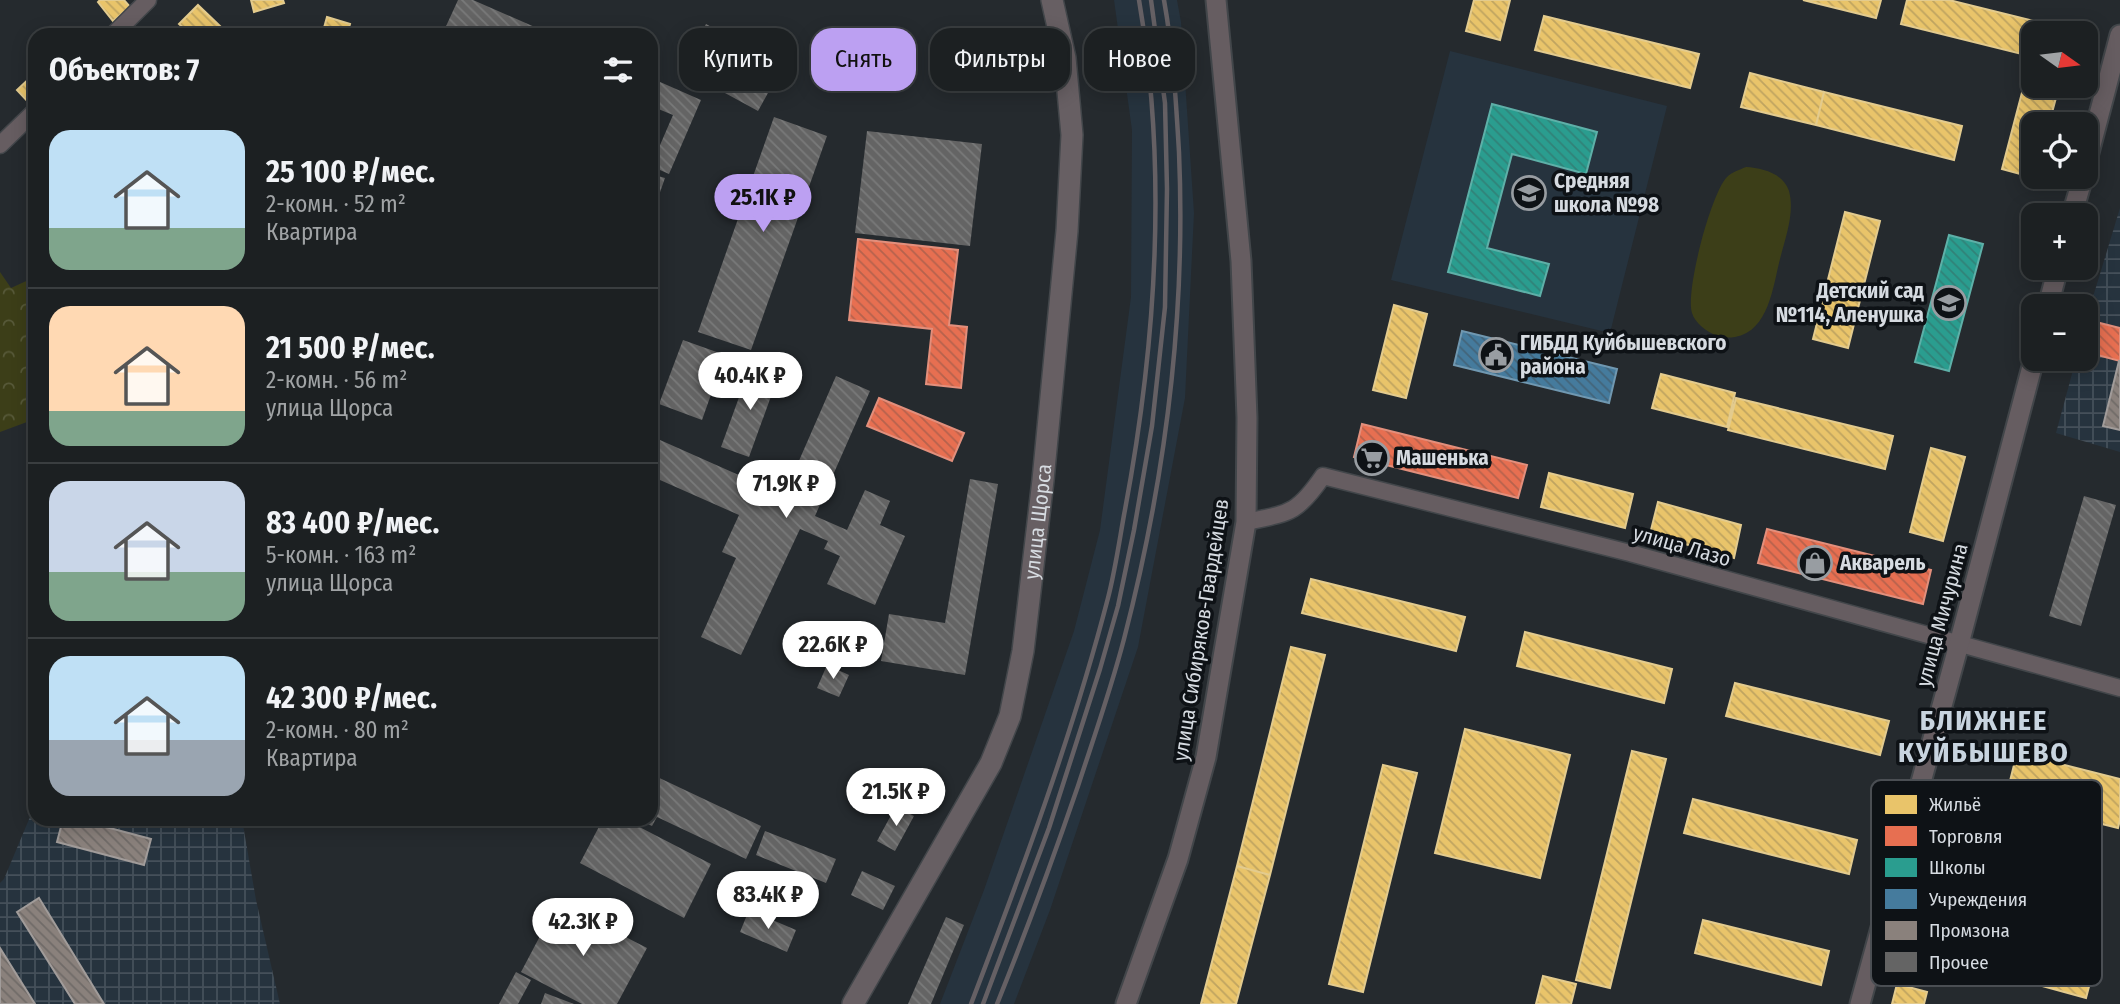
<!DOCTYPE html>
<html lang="ru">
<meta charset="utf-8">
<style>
body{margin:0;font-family:"Fira Sans Condensed",sans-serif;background:#292d2f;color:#f1f3f6;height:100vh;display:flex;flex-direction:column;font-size:26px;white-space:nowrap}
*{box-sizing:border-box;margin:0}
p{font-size:23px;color:#a0a3a5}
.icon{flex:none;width:38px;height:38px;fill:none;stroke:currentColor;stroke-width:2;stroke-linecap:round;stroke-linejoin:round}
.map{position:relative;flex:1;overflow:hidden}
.side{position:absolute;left:28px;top:28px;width:630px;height:798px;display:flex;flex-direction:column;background:#1c2022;border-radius:21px;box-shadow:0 4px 18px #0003,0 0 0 2px #3a3e40}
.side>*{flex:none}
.hud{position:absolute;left:679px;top:28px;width:665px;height:63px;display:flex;gap:14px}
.needle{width:46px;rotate:104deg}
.fabs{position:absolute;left:2021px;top:21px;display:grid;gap:14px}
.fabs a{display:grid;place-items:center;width:77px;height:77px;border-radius:14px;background:#1c2022;box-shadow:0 4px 18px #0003,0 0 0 2px #3a3e40;font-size:35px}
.price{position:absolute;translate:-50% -60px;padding:0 16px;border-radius:24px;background:#fff;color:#222;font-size:23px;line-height:46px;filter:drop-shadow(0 2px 4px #0008)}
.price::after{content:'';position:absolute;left:50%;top:42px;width:21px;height:16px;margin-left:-10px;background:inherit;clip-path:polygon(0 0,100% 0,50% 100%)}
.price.selected{background:#bca0f2;color:#111}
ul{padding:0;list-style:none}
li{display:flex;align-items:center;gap:21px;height:175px;padding:0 21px}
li+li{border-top:2px solid #3a3e40}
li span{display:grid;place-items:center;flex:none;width:196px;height:140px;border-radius:21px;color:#555}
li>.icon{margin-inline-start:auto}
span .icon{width:84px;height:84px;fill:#fffc;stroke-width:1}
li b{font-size:30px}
h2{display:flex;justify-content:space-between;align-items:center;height:84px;padding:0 21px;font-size:30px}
.chip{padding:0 24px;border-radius:21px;background:#1c2022;box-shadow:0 4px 18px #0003,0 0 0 2px #3a3e40;font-size:24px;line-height:63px}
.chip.selected{background:#bca0f2;color:#111}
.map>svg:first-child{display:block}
</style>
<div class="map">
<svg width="2120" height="1004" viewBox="0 0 2120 1004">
<defs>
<pattern id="industrial-grid" width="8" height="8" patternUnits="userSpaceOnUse" patternTransform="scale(1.75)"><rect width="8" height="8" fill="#26333e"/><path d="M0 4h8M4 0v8" fill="none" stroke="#45505a"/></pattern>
<pattern id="forest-crowns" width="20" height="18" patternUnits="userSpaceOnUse" patternTransform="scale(1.75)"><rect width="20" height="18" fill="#3c3e18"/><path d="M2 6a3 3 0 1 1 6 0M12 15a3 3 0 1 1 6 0" fill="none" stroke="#575939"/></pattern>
<pattern id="homes-back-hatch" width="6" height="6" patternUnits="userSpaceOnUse" patternTransform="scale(1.75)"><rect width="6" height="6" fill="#e9c46a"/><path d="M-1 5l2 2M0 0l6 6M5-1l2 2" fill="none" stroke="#bfa460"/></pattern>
<pattern id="shops-back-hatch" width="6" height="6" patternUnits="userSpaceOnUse" patternTransform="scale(1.75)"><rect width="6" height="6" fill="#e76f51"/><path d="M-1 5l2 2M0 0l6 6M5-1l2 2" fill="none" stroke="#b5624d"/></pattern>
<pattern id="schools-back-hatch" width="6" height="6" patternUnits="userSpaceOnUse" patternTransform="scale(1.75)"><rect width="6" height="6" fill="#2a9d8f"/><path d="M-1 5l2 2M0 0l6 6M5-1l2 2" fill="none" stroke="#318278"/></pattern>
<pattern id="public-back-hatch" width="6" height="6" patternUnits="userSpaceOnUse" patternTransform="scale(1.75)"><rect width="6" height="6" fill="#457b9d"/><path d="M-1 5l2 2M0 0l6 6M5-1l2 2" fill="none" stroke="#436479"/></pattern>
<pattern id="industry-back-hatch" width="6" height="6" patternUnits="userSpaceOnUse" patternTransform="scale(1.75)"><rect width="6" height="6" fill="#8a817c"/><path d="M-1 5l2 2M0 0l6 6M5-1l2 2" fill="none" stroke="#706b68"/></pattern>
<pattern id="building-back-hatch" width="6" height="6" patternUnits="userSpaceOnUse" patternTransform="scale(1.75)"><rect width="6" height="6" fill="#646464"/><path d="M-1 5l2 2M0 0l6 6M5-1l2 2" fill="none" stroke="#797a7a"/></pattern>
</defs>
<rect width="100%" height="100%" fill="#252a2e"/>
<path fill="url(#industrial-grid)" d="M2120 208V452L2056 433 2076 359H2086V320Z
M35 805V819H242L256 900 280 1004H0V883L4 879Z"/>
<path fill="#26333e" d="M1114 0H1177L1181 22 1194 213 1185 398 1138 647 1050 910 1014 1004H940L984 890 1074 631 1100 530 1131 297 1132 130Z
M1450 51 1667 106 1610 333 1391 280Z"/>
<path fill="#3c3e18" d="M1746 167C1762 168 1783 173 1789 191 1795 213 1785 239 1780 259 1773 286 1769 331 1735 337 1729 338 1721 338 1715 335 1706 331 1695 323 1692 313 1685 292 1711 193 1727 177 1732 172 1739 170 1746 167Z"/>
<path fill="url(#forest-crowns)" d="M0 272 11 288 35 277V419L0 432Z"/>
<path fill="url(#homes-back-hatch)" stroke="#e3cb8e" stroke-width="2" d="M100 0H124L130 7 113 21 98 2Z
M251 0H283L284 3 254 12Z
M1474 0H1510L1500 40 1466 31Z
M1803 0H1881L1876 18Z
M1907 0H1949L2074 31V33H2034V57L1901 24Z
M198 5 220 26 211 35H191L179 24Z
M1544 16 1699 54 1690 88 1535 50Z
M327 17 350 24 347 35H322Z
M35 73V103L32 106 17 90Z
M1750 73 1824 92 1816 125 1741 107Z
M2024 85 2057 94 2049 124H2034V177L2035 178 2002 169Z
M1824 92 1962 126 1954 160 1816 125Z
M1845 212 1880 221 1848 348 1813 339Z
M1394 305 1427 314 1406 398 1373 390Z
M1661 374 1735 393 1727 427 1652 408Z
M1736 398 1893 436 1885 469 1728 430Z
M1931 448 1965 457 1943 541 1910 532Z
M1549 473 1633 494 1625 528 1541 507Z
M1658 502 1741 525 1734 558 1650 534Z
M1311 579 1465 617 1456 651 1302 613Z
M1525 632 1672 669 1664 703 1517 666Z
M1291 647 1325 655 1270 875 1237 866Z
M1735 683 1889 721 1880 755 1726 716Z
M1465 729 1570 755 1540 878 1435 853Z
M1632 751 1666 759 1610 988 1576 980Z
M2017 753 2120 779V820L2118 828 2082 819 2086 802 2035 788 2026 823 2001 817Z
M1383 765 1417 773 1363 992 1329 984Z
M1693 799 1857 840 1849 874 1684 833Z
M1237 866 1270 875 1236 1004H1201Z
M1703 920 1829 951 1821 985 1695 953Z
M2010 936 2096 960 2086 998 1999 974Z
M1543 976 1576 984 1571 1004H1536Z
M1897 984 1927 992 1924 1004H1892Z"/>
<path fill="url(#shops-back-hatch)" stroke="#e28f7c" stroke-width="2" d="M858 239 958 250 949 325 967 327 961 388 926 384 932 329 849 320Z
M2092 321 2120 328V361L2086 352V342Z
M879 398 964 433 952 461 867 426Z
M1362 424 1527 465 1518 498 1354 457Z
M1767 529 1931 570 1923 604 1758 563Z"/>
<path fill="url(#schools-back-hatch)" stroke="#5eb0a8" stroke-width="2" d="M1492 104 1597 132 1586 174 1512 154 1487 248 1549 264 1540 296 1448 272Z
M1949 235 1983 244 1949 371 1915 362Z"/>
<path fill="url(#public-back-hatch)" stroke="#7098b1" stroke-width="2" d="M1462 331 1617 369 1609 403 1454 365Z"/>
<path fill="url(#industry-back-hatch)" stroke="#a19c9a" stroke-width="2" d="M2119 361H2120V430L2103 426Z
M63 819H76L151 839 144 865 57 842Z
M39 898 104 1004H75L17 912Z
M0 948 35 1004H0Z"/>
<path fill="url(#building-back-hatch)" d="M458 0H473L553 35H442Z
M706 24 783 66 758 111 681 69Z
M651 78 701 100 669 174 651 166 673 115 651 106Z
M774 117 827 136 751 350 698 332Z
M867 131 982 144 970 246 855 233Z
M651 174 665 178 651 218Z
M683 340 725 355 702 420 659 404Z
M750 367 778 377 749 457 721 447Z
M836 376 870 391 815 516 847 530 865 490 890 501 880 525 905 536 875 605 827 584 840 556 824 549 828 541 800 529 741 655 701 637 736 558 722 552 739 515 651 476V436L784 495Z
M970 479 998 484 965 675 881 661 889 614 945 623Z
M2084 496 2116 505 2081 626 2049 616Z
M827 665 849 675 839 697 817 688Z
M651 774 761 826 746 859 657 817 652 826 637 819H651Z
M896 806 914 816 895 851 877 841Z
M603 819H624L711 864 684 918 580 863Z
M765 831 836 859 826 883 756 855Z
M862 871 895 886 883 910 851 895Z
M558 902 647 948 617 1004H582L521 972Z
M749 910 796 930 787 952 740 932Z
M946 917 964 925 931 1004H908Z
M516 972 531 980 518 1004H499Z
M545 993 574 1004H541Z"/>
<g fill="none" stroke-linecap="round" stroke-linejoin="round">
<g stroke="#42464a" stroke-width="19">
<path id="minor" d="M113 35 148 0
M0 145 35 111
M1246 522C1289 513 1297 514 1323 476L1630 553 2120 688"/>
</g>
<g stroke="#42464a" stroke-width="23">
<path id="tertiary" d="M2086 164 2120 35
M2072 215 2083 177
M2048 306 2058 268
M1126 1004 1178 859 1206 757 1246 522 1247 418 1241 261 1216 0
M1860 1004 1959 644 2034 359"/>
</g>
<g stroke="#42464a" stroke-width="24">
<g id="secondary">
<path id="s1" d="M853 1004 991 763 1010 716 1023 651 1043 480 1067 231 1072 135 1065 58 1052 0"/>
</g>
</g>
<use href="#minor" stroke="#665d61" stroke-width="16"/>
<use href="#tertiary" stroke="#665d61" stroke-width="19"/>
<use href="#secondary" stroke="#675f63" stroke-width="21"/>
<path stroke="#656064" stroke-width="4.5" d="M971 1004C1022 871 1072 736 1108 598 1115 571 1119 543 1124 515 1156 347 1168 170 1139 0
M983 1004 1049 828 1100 669 1118 606 1134 530 1152 426 1165 307 1167 189 1165 103 1151 0
M997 1004C1026 932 1053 859 1078 786 1094 737 1111 689 1124 639 1165 481 1186 316 1179 152 1176 101 1173 50 1164 0"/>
</g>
<defs>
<g id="school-ring" transform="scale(1.75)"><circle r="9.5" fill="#0e1216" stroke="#989da2" stroke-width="1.5"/><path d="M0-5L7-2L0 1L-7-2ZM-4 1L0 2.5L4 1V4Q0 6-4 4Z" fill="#989da2"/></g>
<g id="civic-ring" transform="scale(1.75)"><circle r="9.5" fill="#0e1216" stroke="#989da2" stroke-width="1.5"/><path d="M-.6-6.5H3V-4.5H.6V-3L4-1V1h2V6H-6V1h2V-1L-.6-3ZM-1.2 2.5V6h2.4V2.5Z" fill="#989da2"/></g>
<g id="supermarket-ring" transform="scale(1.75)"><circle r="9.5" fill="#0e1216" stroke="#989da2" stroke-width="1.5"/><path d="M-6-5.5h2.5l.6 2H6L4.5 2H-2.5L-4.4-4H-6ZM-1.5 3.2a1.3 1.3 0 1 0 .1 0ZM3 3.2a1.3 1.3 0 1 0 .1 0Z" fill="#989da2"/></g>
<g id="shop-ring" transform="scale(1.75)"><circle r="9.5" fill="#0e1216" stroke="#989da2" stroke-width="1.5"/><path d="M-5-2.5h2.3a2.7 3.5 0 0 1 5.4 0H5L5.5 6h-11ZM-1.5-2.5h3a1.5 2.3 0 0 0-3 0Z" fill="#989da2"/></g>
</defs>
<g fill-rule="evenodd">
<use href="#school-ring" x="1529" y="193"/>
<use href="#school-ring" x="1949" y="303"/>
<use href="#civic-ring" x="1496" y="355"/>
<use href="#supermarket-ring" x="1372" y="458"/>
<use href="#shop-ring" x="1815" y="563"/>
</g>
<g text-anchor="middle" stroke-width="7" stroke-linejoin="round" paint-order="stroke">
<g font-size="21" font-weight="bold" fill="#d6dbe1" stroke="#0e1216" text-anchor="start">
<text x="1554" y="188">Средняя<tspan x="1554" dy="24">школа №98</tspan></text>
<text x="1924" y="298" text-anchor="end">Детский сад<tspan x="1924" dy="24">№114, Аленушка</tspan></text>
<text x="1520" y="350">ГИБДД Куйбышевского<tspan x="1520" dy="24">района</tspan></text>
<text x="1396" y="465">Машенька</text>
<text x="1840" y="570">Акварель</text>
</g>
<g font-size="21" fill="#d6dbe1" stroke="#0e1216">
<text dy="7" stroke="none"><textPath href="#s1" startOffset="525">улица Щорса</textPath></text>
<text transform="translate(1682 546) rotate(16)" y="7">улица Лазо</text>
<text transform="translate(1942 615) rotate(-75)" y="7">улица Мичурина</text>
<text transform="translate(1201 630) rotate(-81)" y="7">улица Сибиряков-Гвардейцев</text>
</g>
<g font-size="28" font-weight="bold" letter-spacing="2" fill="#c8d4df" stroke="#0e1216">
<text x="1984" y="730">БЛИЖНЕЕ<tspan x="1984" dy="32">КУЙБЫШЕВО</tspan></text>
</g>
</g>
<rect x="1871" y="780" width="231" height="206" rx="10" fill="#0e1216" stroke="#4a4e53" stroke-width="2"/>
<rect x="1885" y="795" width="32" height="19" fill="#e9c46a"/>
<rect x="1885" y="826" width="32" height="20" fill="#e76f51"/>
<rect x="1885" y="858" width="32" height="19" fill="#2a9d8f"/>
<rect x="1885" y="889" width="32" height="20" fill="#457b9d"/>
<rect x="1885" y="921" width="32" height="19" fill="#8a817c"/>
<rect x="1885" y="952" width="32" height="20" fill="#646464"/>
<g font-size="19" fill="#d6dbe1">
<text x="1929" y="811">Жильё</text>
<text x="1929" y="843">Торговля</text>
<text x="1929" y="874">Школы</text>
<text x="1929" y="906">Учреждения</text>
<text x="1929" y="937">Промзона</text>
<text x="1929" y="969">Прочее</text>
</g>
</svg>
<div class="fabs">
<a><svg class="needle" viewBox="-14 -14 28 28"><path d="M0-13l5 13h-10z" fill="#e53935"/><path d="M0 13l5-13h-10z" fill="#a0a3a5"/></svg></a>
<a><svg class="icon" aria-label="locate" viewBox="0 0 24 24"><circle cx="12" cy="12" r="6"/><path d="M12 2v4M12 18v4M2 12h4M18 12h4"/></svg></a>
<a>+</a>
<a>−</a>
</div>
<b class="price selected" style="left:763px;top:234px">25.1K ₽</b>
<b class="price" style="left:750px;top:412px">40.4K ₽</b>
<b class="price" style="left:786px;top:520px">71.9K ₽</b>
<b class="price" style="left:833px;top:681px">22.6K ₽</b>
<b class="price" style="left:896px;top:828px">21.5K ₽</b>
<b class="price" style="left:768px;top:931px">83.4K ₽</b>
<b class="price" style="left:583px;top:958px">42.3K ₽</b>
<div class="hud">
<a class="chip">Купить</a>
<a class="chip selected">Снять</a>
<a class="chip">Фильтры</a>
<a class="chip">Новое</a>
</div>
<section class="side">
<h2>Объектов: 7<svg class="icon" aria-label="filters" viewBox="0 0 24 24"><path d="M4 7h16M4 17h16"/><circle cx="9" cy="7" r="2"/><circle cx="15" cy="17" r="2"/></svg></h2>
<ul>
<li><span style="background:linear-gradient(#bfe0f5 70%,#7fa58c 0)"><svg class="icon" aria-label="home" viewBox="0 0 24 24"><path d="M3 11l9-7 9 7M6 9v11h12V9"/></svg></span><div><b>25 100 ₽/мес.</b><p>2-комн. · 52 m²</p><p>Квартира</p></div></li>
<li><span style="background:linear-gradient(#ffd9b3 75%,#7fa58c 0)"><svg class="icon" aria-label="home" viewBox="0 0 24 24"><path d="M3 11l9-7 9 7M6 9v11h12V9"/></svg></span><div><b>21 500 ₽/мес.</b><p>2-комн. · 56 m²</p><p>улица Щорса</p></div></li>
<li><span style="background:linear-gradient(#c9d6e8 65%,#7fa58c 0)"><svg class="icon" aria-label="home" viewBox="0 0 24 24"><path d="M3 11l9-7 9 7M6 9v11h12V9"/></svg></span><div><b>83 400 ₽/мес.</b><p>5-комн. · 163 m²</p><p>улица Щорса</p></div></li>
<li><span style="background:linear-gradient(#bfe0f5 60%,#9aa5b1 0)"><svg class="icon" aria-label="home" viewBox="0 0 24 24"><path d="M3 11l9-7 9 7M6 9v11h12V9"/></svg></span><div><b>42 300 ₽/мес.</b><p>2-комн. · 80 m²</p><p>Квартира</p></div></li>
</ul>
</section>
</div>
